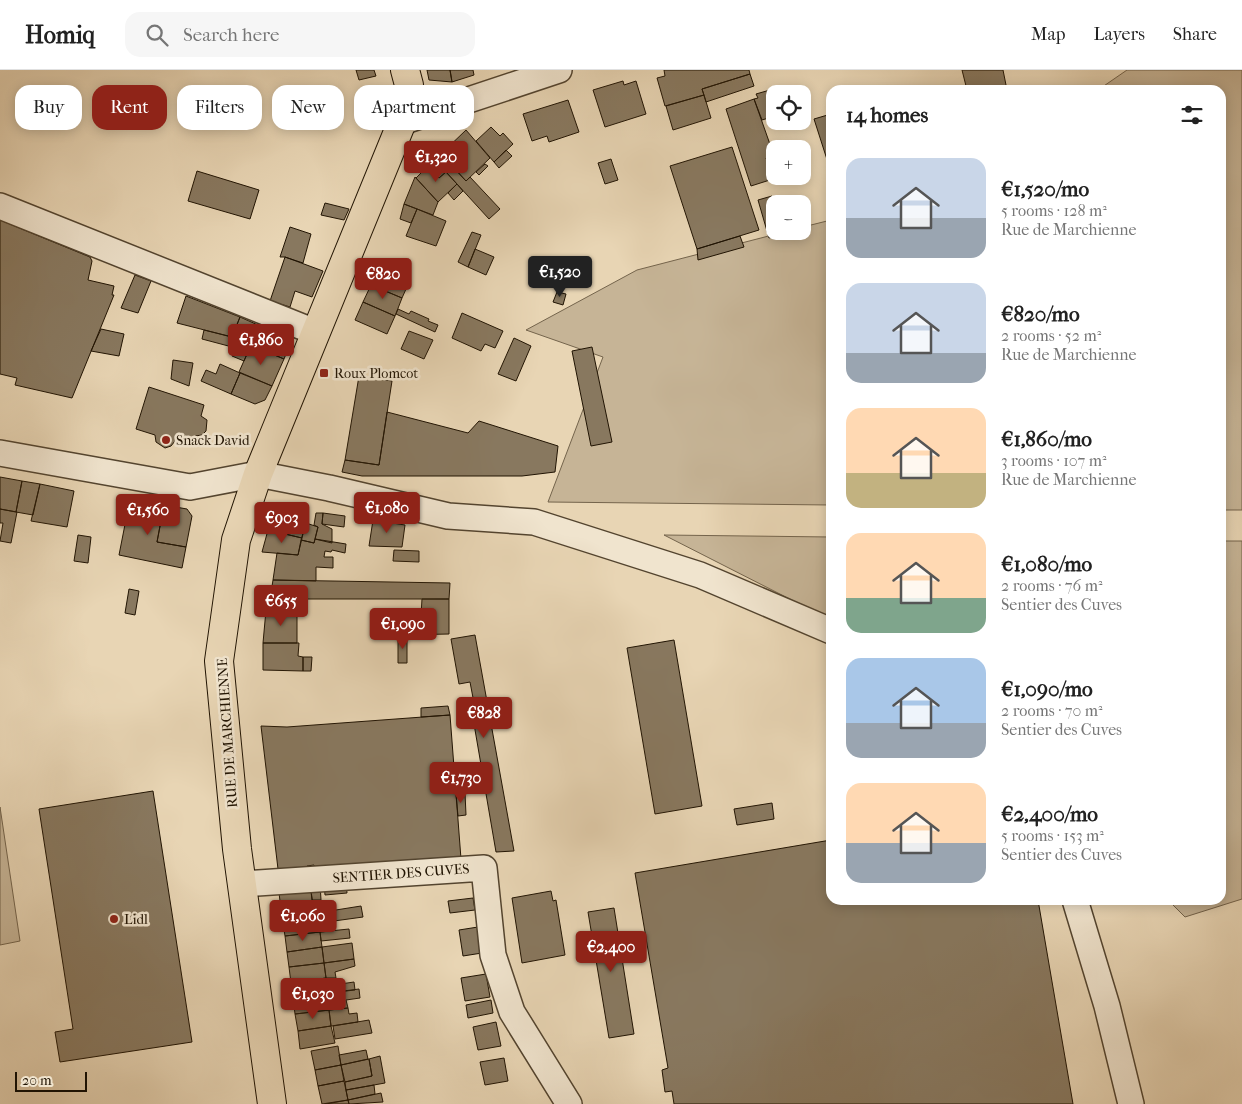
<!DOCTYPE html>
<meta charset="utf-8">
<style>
body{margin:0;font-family:"IM FELL French Canon",serif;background:#f6f6f6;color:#222;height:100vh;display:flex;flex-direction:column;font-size:19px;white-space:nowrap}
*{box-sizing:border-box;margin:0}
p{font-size:16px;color:#767676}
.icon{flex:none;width:28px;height:28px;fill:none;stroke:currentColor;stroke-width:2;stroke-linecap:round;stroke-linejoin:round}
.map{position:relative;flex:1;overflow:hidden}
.drawer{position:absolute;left:826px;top:15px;width:400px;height:820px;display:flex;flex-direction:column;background:#fff;border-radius:15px;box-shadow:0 2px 12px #0003}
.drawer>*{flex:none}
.top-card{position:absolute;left:15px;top:15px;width:475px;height:45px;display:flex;gap:10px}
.controls{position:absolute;left:766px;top:15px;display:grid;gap:10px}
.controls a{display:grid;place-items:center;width:45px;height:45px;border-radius:10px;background:#fff;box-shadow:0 2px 12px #0003;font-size:25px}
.scale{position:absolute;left:15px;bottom:12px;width:72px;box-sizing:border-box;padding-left:5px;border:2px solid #211403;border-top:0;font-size:14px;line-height:18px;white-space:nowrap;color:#211403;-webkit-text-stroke:4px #f0e4ce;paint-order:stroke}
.price{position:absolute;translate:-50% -42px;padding:0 11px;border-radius:5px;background:#8f2418;color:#fff;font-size:16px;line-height:32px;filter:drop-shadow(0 1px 2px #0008)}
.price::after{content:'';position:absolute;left:50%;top:30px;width:15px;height:11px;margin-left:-8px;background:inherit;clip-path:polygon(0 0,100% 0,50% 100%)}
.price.current{background:#222;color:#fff}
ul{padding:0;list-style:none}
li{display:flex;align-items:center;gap:15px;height:125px;padding:0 20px}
li span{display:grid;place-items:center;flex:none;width:140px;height:100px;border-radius:15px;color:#555}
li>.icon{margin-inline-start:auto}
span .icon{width:60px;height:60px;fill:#fffc;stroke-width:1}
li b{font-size:21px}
h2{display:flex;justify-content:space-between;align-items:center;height:60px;padding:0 20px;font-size:21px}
.chip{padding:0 18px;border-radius:15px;background:#fff;box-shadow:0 2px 12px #0003;font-size:18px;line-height:45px}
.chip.current{background:#8f2418;color:#fff}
header{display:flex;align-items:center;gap:30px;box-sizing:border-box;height:70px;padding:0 25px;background:#fff;border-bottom:1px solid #e0e0e0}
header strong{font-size:24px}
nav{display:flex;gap:28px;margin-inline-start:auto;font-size:18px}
.search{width:350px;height:45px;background:#f6f6f6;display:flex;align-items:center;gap:12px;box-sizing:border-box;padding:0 18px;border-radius:15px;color:#767676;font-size:19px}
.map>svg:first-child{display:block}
</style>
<header>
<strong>Homiq</strong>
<div class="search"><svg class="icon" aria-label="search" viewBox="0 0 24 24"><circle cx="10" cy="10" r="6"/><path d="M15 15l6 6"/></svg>Search here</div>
<nav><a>Map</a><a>Layers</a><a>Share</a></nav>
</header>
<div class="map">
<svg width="1242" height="1034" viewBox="0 0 1242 1034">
<rect width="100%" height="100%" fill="#e8d5b4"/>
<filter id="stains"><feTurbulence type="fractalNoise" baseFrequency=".004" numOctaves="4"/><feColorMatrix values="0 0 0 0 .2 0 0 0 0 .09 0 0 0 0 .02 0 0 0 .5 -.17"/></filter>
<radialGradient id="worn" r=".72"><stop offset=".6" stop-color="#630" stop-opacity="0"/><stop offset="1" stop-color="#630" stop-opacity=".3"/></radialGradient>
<path fill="#c6b496" stroke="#74644c" d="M1127 0H1242V440H1221V20H1098Z
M831 150V435L548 432 603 287 526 260 637 200 788 161H802L803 157Z
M664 465 831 467V550Z
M1221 471H1242V829L1185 847 1168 830H1221Z
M0 737 20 871 0 875Z"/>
<path fill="#88785f" stroke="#211403" d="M356 0H374L376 6 359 10Z
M427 0H450L452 12 429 10Z
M450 0H473L474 5 452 12Z
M664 0H749L750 4 702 19 704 25 665 36 657 8 665 6Z
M962 0H1003L1007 20H967Z
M750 4 754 16 706 32 702 19Z
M623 11 624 15 636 11 646 44 605 57 593 20Z
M770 20 775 37V46L762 50 754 29 758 28 756 24Z
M704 25 711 48 673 60 666 36Z
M754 29 772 80 769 81 771 87 766 88 773 109 751 116 726 39Z
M568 30 579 62 549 72 547 66 532 71 523 44Z
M831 44V102L814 49Z
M491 57 500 66 503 63 513 74 494 92 476 71Z
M466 60 490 88 466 111 441 84Z
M732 77 759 160 697 179 670 96Z
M506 80 512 86 499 98 494 92Z
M441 84 466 111 470 107 500 139 489 149 446 102 439 108 428 96Z
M611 89 618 110 605 114 598 93Z
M485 94 488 96 479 105 476 102Z
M428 96 439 108 446 102 457 114 438 132 416 108Z
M197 101 259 120 250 149 188 131Z
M415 107 438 132 433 145 404 134Z
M457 114 463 121 454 130 448 123Z
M772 126 775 135V161H790L769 168 758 130Z
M325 133 349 139 344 150 321 145Z
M404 134 417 139 411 153 400 149Z
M417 139 446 151 436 176 406 166Z
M0 150 90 187 92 191 88 210 114 216 112 225H114L72 328 15 315 17 308 0 304Z
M290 157 311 164 303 193 285 187H280Z
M472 162 481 165 468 197 458 192Z
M740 166 744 177 698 190 697 179Z
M475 179 494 187 486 205 468 197Z
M285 187 323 201 312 227 295 221 290 237 270 231Z
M135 205 151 211 138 243 121 238Z
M379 207 406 219 402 228 371 215 372 211Z
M371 215 402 228 395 246 363 232Z
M557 222 566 224 563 235 553 232Z
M186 226 240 247 232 267 177 253Z
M363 232 395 246 387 264 355 250Z
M398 239 409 244 411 241 429 249 428 251 438 255 435 262 396 244Z
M462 243 503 261 495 278 485 274 481 281 452 268Z
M240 247 258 255 251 275 232 267Z
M258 255 292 269 284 289 251 275Z
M101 259 124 264 119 286 91 281Z
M204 260 232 267 251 275 244 291 232 286 236 278 202 269Z
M409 261 433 270 424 289 401 279Z
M514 268 531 276 516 311 498 304Z
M251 275 284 289 272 316 239 302Z
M592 277 612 372 591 376 572 281Z
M173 290 193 293 189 316 171 309Z
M220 294 240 303 231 324 201 311 206 300 216 304Z
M240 303 272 316 265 330 255 334 231 324Z
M359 306 392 311 379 395 345 390Z
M149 317 204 335 201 346 207 350 206 361 202 365 195 366 193 371 186 374 175 371 171 376 165 378 156 372 155 365 136 359Z
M387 342 468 363 479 351 558 376 555 402 522 406H362L342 402 345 390 379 395Z
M0 407 22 411 16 442 0 439Z
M22 411 40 414 33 445 16 442Z
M40 414 74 421 67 457 31 451Z
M130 429 164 435 157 472 186 477 182 498 119 485Z
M164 435 187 439 192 446 186 477 157 472Z
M273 437 307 446 302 468 268 460Z
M0 439 17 442 11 473 0 471 3 453H0Z
M316 443H323L322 454 332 459V473L315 469 318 457 314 455Z
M323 443 345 446 344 457 322 454Z
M373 450 405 455 402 477 369 476Z
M306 453 318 457 314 473 301 470Z
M268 460 302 468 298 485 262 482Z
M78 465 91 467 88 493 74 491Z
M315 469 346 474 345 483 332 480 331 482 325 481 324 487H333V498L316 497V511L273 510 277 483 298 485 301 470 314 473Z
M394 480 419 481V492L393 491Z
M273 510 450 513 449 529H270Z
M129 519 139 521 135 545 125 543Z
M422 529H449V564L400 565V544L421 545Z
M266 540 297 541V573H263Z
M475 565 514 781 496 782 474 654H478L470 612 459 614 451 569Z
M398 567H407V593H398Z
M674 570 702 736 655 744 627 578Z
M263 573H299L298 586 303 587V601L263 600Z
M303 587H312L311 601H303Z
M448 636 450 645 421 647V638Z
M450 645 461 789 315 800 314 795 307 796 306 799 281 802 278 799 261 656 287 657Z
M153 721 192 972 60 992 55 962 73 959 39 739Z
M465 723 466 745 458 746 456 724Z
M772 733 774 749 737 755 734 739Z
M831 770V830H1038L1073 1034H674L672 1021 665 1022 662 1000 668 998 635 803Z
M346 811 347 823 325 825 324 813Z
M310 813 314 843 282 847 279 823Z
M310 813H320L321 830H312Z
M551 821 553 831 556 830 565 885 522 893 512 828Z
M473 828 475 840 450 843 448 831Z
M361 836 363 847 334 851 331 854 332 861 320 862 317 843Z
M614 838 634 964 609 968 588 842Z
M314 843H317L320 862 285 866 282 847Z
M478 857 482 883 463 886 459 860Z
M349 859 350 868 321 871 320 862Z
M320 862 322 877 287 882 285 866Z
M352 873 354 889 324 893 322 877Z
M322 877 324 893 289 897 287 882Z
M354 889 355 896 335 902 336 908H326L324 893Z
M324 893 326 908 291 913 289 897Z
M486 904 490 927 465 931 461 908Z
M326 908 328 923 293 928 291 913Z
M354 912 355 920 328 923 327 916Z
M359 919 360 928 346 930 348 938 330 940 328 923Z
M328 923 330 940 295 944 293 928Z
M491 930 493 943 468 948 466 935Z
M348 938 349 944 357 943 358 952 331 956 329 940Z
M329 940 331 956 298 961 295 944Z
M369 950 372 963 335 969 333 956Z
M496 952 501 976 478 980 473 957Z
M331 956 335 973 300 979 298 961Z
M338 976 341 995 315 1000 311 981Z
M366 980 368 989 341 995 339 985Z
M380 986 385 1013 346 1020 345 1012 372 1006 369 989Z
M504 988 508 1011 485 1015 480 992Z
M369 989 372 1006 345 1012 341 995Z
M341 995 344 1011 318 1016 315 1000Z
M344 1011 348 1030 322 1034 318 1016Z
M374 1015 375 1024 348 1030 346 1020Z
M381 1023 383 1032 349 1034 348 1030Z
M348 1030 349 1034H326Z"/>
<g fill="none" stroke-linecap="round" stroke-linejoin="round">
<g stroke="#53442f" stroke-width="28">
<path id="minor" d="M402 52 559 0
M0 136 315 262
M0 383 190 417 258 404 329 418 448 446 534 452 700 505 831 561
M242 814 484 798 493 885 512 942 569 1034
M1075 830 1107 936 1131 1034"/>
</g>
<g stroke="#211403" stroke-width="30">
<path id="major" d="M272 1034 237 779 219 591 236 470 258 404 402 52 409 15 405 0"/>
</g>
<use href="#minor" stroke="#f0e4ce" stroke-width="25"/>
<use href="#major" stroke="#e8d5b4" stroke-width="28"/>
</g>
<g fill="#8f2418" stroke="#f0e4ce" stroke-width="2">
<rect x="319" y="298" width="10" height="10" rx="2.5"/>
<circle cx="166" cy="370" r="5"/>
<circle cx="114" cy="849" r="5"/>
</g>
<g text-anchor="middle" stroke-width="5" stroke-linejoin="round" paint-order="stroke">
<g font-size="14" fill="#211403" stroke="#f0e4ce" text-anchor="start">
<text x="334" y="308">Roux Plomcot</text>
<text x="176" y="375">Snack David</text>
<text x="124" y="854">Lidl</text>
</g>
<g font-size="14" fill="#211403" stroke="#f0e4ce">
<text transform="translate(227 663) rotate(-94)" y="5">RUE DE MARCHIENNE</text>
<text transform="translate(401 803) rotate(-4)" y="5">SENTIER DES CUVES</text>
</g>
</g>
<rect width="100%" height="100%" filter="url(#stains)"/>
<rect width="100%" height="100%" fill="url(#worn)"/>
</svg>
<div class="controls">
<a><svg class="icon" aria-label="locate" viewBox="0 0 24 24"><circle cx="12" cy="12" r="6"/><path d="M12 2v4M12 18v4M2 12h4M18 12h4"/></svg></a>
<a>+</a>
<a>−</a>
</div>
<div class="scale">20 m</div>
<b class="price" style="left:436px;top:113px">€1,320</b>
<b class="price current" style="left:560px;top:228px">€1,520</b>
<b class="price" style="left:383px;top:230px">€820</b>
<b class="price" style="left:261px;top:296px">€1,860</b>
<b class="price" style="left:387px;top:464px">€1,080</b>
<b class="price" style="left:148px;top:466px">€1,560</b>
<b class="price" style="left:282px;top:474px">€903</b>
<b class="price" style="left:281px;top:557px">€655</b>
<b class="price" style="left:403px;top:580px">€1,090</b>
<b class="price" style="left:484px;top:669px">€828</b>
<b class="price" style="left:461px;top:734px">€1,730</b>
<b class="price" style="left:303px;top:872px">€1,060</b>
<b class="price" style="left:611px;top:903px">€2,400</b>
<b class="price" style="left:313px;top:950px">€1,030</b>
<div class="top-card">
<a class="chip">Buy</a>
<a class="chip current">Rent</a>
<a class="chip">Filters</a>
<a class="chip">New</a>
<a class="chip">Apartment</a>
</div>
<section class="drawer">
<h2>14 homes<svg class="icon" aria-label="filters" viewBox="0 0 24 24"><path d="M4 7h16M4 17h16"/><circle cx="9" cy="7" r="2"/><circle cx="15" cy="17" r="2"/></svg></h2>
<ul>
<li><span style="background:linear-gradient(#c9d6e8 60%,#9aa5b1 0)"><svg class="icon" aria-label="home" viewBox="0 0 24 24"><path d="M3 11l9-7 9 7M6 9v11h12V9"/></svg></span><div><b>€1,520/mo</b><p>5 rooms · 128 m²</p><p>Rue de Marchienne</p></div></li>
<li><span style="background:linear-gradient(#c9d6e8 70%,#9aa5b1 0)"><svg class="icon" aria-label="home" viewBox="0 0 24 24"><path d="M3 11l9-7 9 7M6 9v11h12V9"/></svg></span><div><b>€820/mo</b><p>2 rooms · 52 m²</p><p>Rue de Marchienne</p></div></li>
<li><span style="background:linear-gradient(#ffd9b3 65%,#c2b280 0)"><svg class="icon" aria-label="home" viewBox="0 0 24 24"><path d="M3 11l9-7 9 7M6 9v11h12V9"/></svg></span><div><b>€1,860/mo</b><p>3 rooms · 107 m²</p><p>Rue de Marchienne</p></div></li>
<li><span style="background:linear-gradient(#ffd9b3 65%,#7fa58c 0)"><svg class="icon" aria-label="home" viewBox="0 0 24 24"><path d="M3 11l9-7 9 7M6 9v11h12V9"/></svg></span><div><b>€1,080/mo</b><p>2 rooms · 76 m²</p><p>Sentier des Cuves</p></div></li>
<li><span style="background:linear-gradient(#a9c7e8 65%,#9aa5b1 0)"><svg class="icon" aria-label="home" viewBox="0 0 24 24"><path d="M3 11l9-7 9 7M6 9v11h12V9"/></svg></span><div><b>€1,090/mo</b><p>2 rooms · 70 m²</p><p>Sentier des Cuves</p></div></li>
<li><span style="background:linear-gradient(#ffd9b3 60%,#9aa5b1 0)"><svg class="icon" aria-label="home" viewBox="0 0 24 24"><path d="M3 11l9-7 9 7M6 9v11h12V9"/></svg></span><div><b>€2,400/mo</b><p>5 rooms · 153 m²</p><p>Sentier des Cuves</p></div></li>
</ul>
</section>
</div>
